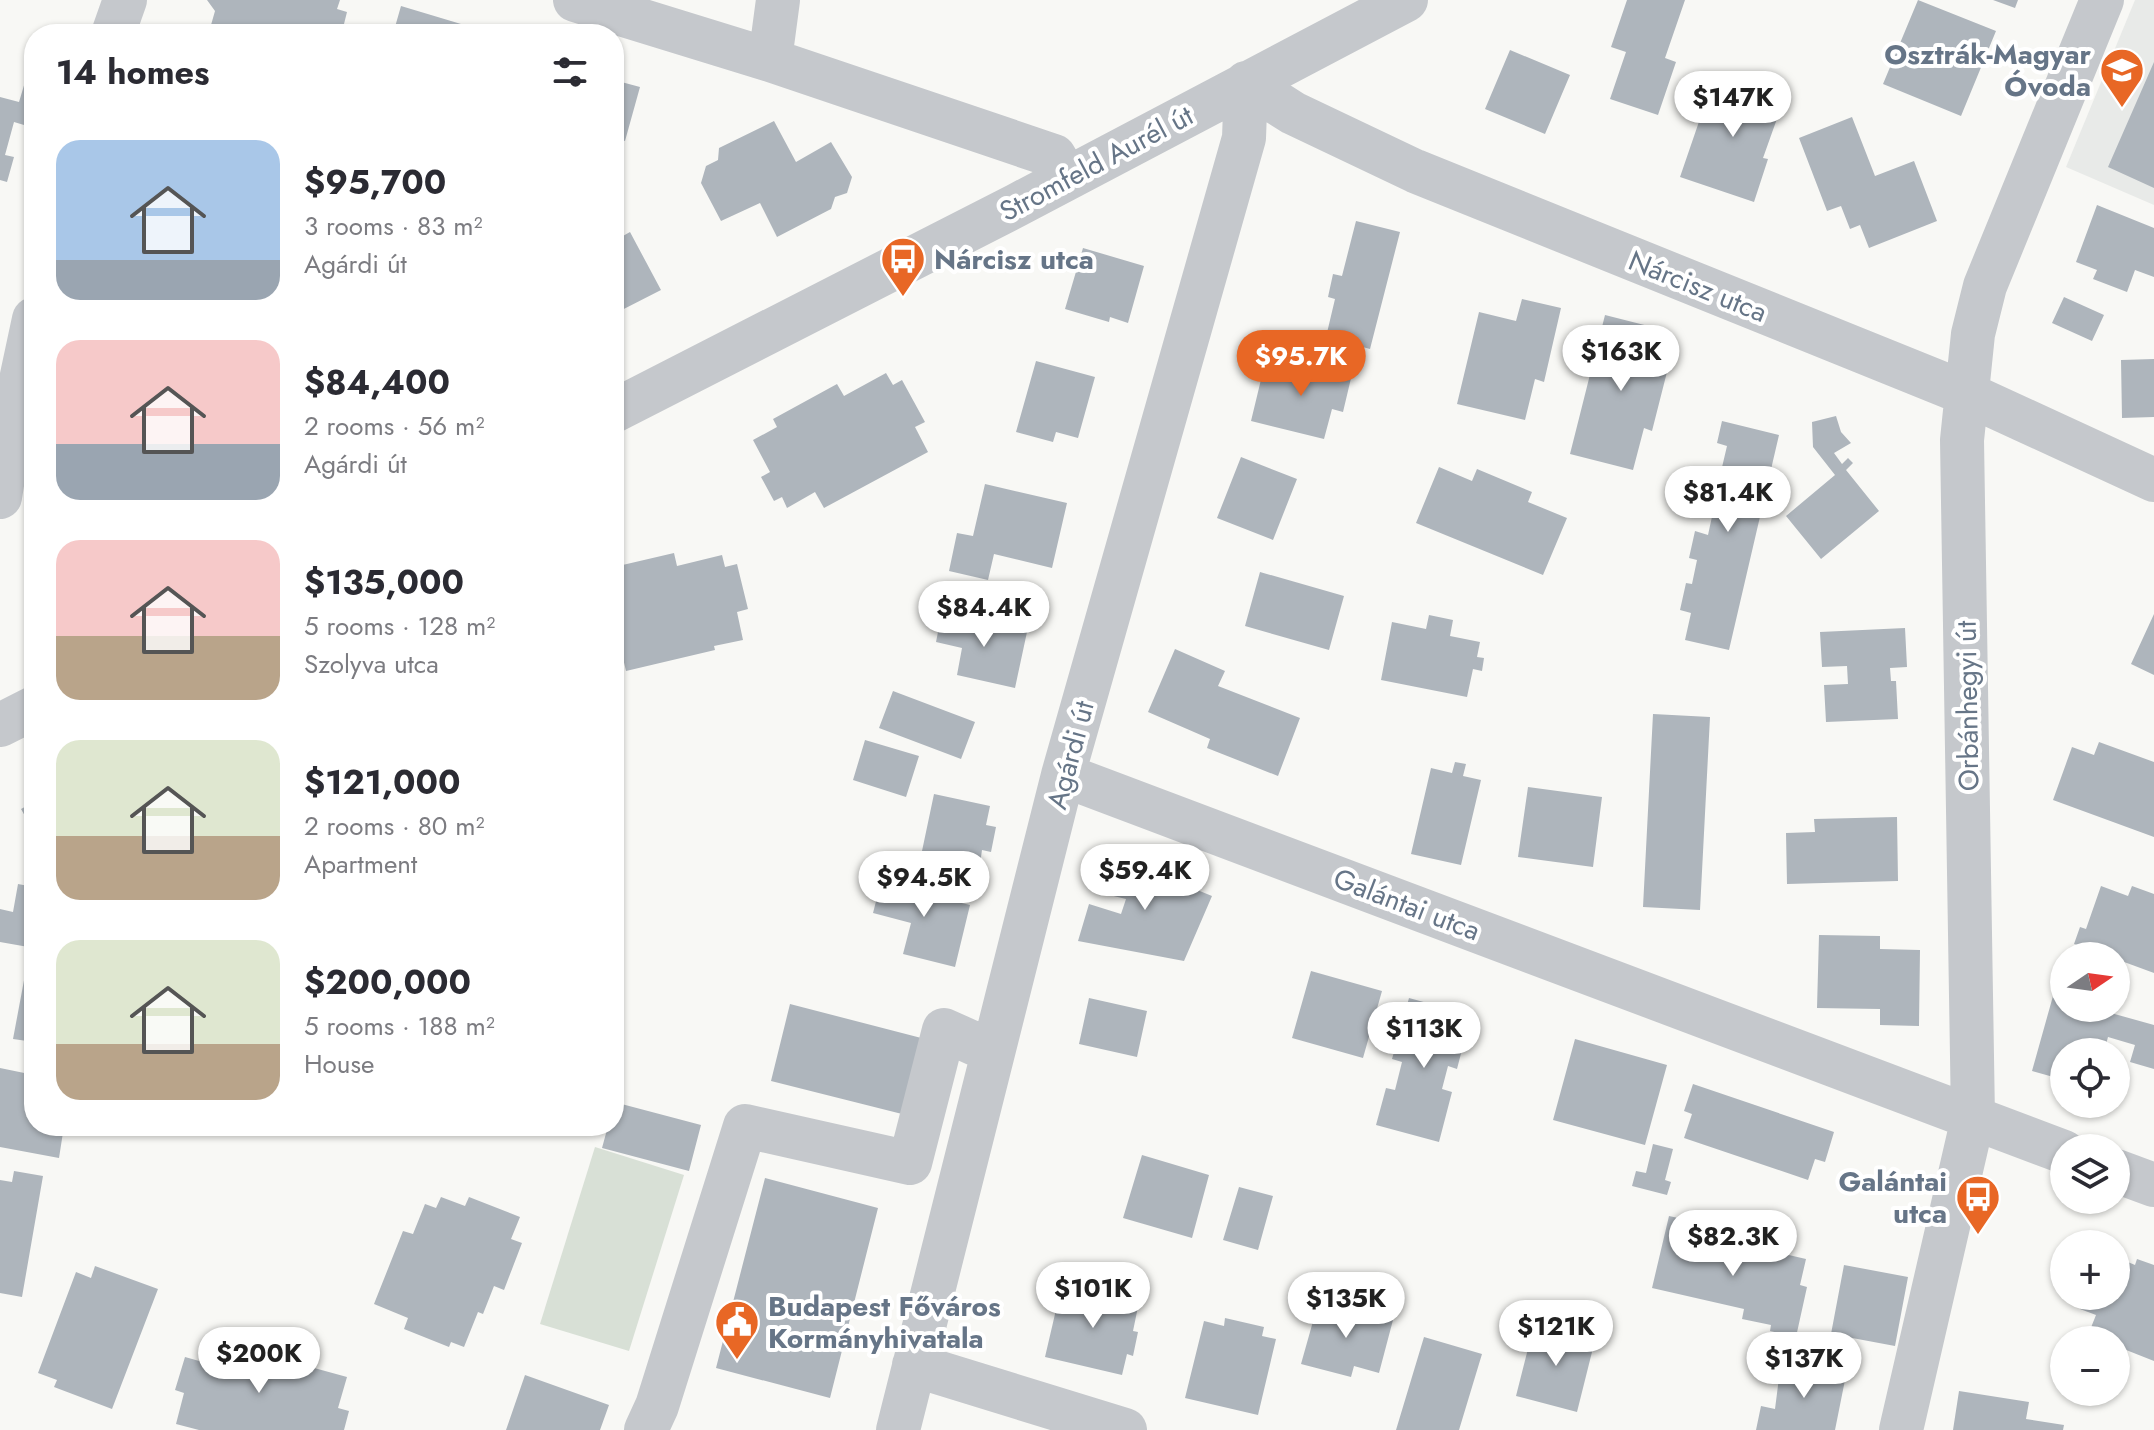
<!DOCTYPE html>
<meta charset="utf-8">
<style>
body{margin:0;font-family:Jost,sans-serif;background:#f2f2f3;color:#2b2b33;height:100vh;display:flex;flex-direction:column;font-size:30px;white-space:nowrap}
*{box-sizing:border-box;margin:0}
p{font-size:26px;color:#7c7c81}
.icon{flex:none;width:44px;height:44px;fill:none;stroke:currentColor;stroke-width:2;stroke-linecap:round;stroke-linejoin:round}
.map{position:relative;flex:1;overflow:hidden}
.details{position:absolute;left:24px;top:24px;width:600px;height:1112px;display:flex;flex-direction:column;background:#fff;border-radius:32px;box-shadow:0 2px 6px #0004}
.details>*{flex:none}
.needle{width:52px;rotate:77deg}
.buttons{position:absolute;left:2050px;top:942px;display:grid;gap:16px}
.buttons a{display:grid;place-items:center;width:80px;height:80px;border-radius:50%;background:#fff;box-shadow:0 2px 6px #0004;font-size:40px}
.price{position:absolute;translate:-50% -68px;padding:0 18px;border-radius:28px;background:#fff;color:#222;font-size:26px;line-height:52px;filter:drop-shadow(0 2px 4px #0008)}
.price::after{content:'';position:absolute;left:50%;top:48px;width:24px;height:18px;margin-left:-12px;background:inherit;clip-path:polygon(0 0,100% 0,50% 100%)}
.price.selected{background:#e86725;color:#fff}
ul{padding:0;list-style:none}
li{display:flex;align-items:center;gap:24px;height:200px;padding:0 32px}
li span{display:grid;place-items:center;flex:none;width:224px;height:160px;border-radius:24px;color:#555}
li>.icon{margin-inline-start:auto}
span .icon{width:96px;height:96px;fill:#fffc;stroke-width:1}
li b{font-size:34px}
h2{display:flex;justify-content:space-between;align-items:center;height:96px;padding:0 32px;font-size:34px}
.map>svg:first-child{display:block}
</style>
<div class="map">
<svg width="2154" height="1430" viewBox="0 0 2154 1430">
<rect width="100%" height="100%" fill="#f8f8f5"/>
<path fill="#e8eae8" d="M2135 0H2154V205L2066 167Z"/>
<path fill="#d8e0d6" d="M595 1147 684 1175 629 1351 540 1324Z"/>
<path fill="#aeb5bc" d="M207 0H340L337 9 347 12 343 28 345 29 344 34H236L232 27 230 32 211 25 215 11Z
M1627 0H1685L1665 58 1676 62 1658 115 1610 99 1626 52 1611 47Z
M1918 0 1996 31 1961 116 1883 84Z
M1993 0H2018L2015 8Z
M401 6 491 33 490 34H393Z
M1510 50 1570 75 1545 134 1485 109Z
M34 52V128L14 122 5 155 14 157 7 182 0 180V97L19 102Z
M2154 62V188L2108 167Z
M1715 75 1784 99 1763 158 1768 159 1754 202 1680 177Z
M614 80 640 87 625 141 614 138Z
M1852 117 1875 176 1914 161 1937 221 1869 248 1860 225 1850 229 1841 206 1827 211 1799 138Z
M774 121 796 162 831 142 852 177 847 193 835 197 831 209 777 237 760 203 721 221 701 183 706 166 718 160 719 148Z
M2097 205 2154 228V277L2135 270 2127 292 2093 279 2097 270 2076 262Z
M1356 221 1400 232 1370 349 1326 337 1335 299 1328 297 1333 274 1342 276Z
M630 232 661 290 614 314V241Z
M1083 248 1144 266 1128 323 1110 317 1109 322 1065 309Z
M2064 297 2104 315 2092 341 2052 323Z
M1522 299 1561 308 1544 382 1535 379 1525 420 1457 404 1479 312 1516 321Z
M1605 315 1668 331 1658 370 1667 372 1652 431 1644 428 1633 470 1570 454Z
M2154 359V417L2122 418 2121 360Z
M1036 361 1095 377 1078 438 1056 432 1053 442 1016 432Z
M1300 362 1352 374 1343 412 1332 409 1324 439 1251 421 1265 363 1298 371Z
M886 373 893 385 902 380 925 422 915 427 928 452 824 508 815 492 787 508 782 497 774 501 761 477 770 472 753 440 777 427 773 419 837 384 844 396Z
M1836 416 1841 432 1851 443 1834 453 1842 464 1848 458 1853 463 1846 470 1879 511 1821 559 1786 516 1835 475 1813 447 1812 422Z
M1722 421 1779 435 1729 650 1685 640 1691 613 1680 610 1686 583 1692 584 1697 560 1689 558 1695 531 1708 535 1713 512 1698 509 1706 477 1719 480 1727 446 1717 443Z
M1241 457 1297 479 1273 540 1217 518Z
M1439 467 1472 481 1477 469 1532 492 1528 502 1567 518 1543 575 1416 523Z
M985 484 1067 503 1052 568 994 554 988 580 949 571 957 533 973 536Z
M674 553 677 566 722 555 725 567 737 564 748 609 737 612 743 640 714 646 715 650 626 671 622 654 614 656V567Z
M1260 572 1344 596 1329 650 1245 626Z
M942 612 1027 632 1015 688 957 675 962 648 936 642Z
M2154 614V675L2131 664Z
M1429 615 1453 620 1450 636 1480 642 1477 657 1484 658 1482 671 1473 669 1467 697 1381 680 1392 622 1426 629Z
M1905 628 1907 667 1890 668 1891 681H1896L1898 719 1826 722 1824 685 1848 684 1847 666 1822 667 1820 632Z
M1175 649 1225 671 1218 686 1300 718 1278 776 1207 748 1210 739 1148 712Z
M893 691 975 722 961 759 879 728Z
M1653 714 1710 717 1700 910 1643 907Z
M865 740 919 756 906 797 853 780Z
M2099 742 2154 762V837L2053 800 2072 747 2094 755Z
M1455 762 1466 764 1463 776 1481 780 1461 865 1411 854 1431 768 1452 773Z
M1528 787 1602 797 1593 867 1518 857Z
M934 794 990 806 986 825 996 827 991 852 982 850 980 864 922 851Z
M34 802V832L21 809Z
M1897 817 1898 881 1787 884 1786 833 1815 832 1814 819Z
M1106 853 1212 896 1184 961 1078 941 1089 904 1121 914 1126 899 1093 891Z
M883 874 939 889 937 897 970 905 955 967 903 954 911 923 873 913Z
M18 884 34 887V948L0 942V909L13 912Z
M2101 886 2128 896 2132 886 2154 894V973L2116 959V956H2108L2074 944 2080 927 2086 929Z
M1819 935 1880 936V949L1920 950 1919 1026 1880 1025V1009L1817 1008Z
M1311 971 1382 991 1363 1058 1292 1038Z
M25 975 34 977V1042L13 1039Z
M2053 996 2064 1000V1008H2093L2154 1025V1069L2130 1062 2135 1045 2108 1037 2104 1052H2064V1080L2032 1071Z
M1089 998 1147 1011 1137 1057 1079 1044Z
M1409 998 1471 1015 1457 1069 1448 1066 1442 1089 1452 1092 1439 1142 1376 1125 1386 1088 1395 1090 1402 1062 1392 1059Z
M790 1004 929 1040 910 1116 771 1081Z
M1575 1039 1667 1065 1645 1145 1553 1120Z
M0 1068 34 1075V1126H64L59 1158 0 1147Z
M1693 1084 1834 1132 1825 1162 1815 1159 1808 1180 1684 1138 1692 1114 1684 1111Z
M614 1102 701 1125 689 1171 602 1148 608 1126H614Z
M1653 1144 1673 1149 1665 1180 1671 1182 1667 1195 1632 1186 1636 1171 1646 1173Z
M1142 1155 1209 1175 1192 1238 1123 1218Z
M14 1171 43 1176 22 1297 0 1293V1180L12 1182Z
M765 1178 878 1208 830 1398 716 1368Z
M1239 1187 1273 1196 1258 1250 1223 1240Z
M441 1197 465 1206 469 1197 520 1217 511 1239 522 1243 504 1290 494 1286 483 1314 478 1312 464 1347 451 1342 449 1347 404 1329 408 1318 374 1304 403 1231 413 1234 425 1204 436 1208Z
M1669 1216 1683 1219 1681 1227 1719 1235 1714 1257 1736 1262 1739 1250 1766 1257 1767 1250 1806 1259 1800 1285 1807 1287 1796 1337 1770 1331 1771 1325 1742 1319 1744 1309 1652 1288Z
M2116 1257 2135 1265 2137 1259 2154 1265V1361L2116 1346V1340H2101L2088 1335 2096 1315 2080 1309 2085 1296H2116Z
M1844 1265 1908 1277 1895 1346 1831 1334Z
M95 1266 158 1289 112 1409 54 1387 57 1380 38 1373 76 1272 91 1278Z
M1062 1284 1139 1302 1133 1331 1138 1332 1133 1356 1127 1354 1122 1375 1045 1357Z
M1319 1300 1393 1320 1379 1373 1354 1366 1351 1377 1301 1364Z
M1225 1318 1264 1327 1262 1336 1276 1339 1258 1415 1185 1398 1204 1321 1224 1326Z
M1534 1325 1595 1340 1577 1412 1516 1396Z
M1424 1337 1482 1354 1459 1430H1396Z
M230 1345 347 1377 338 1408 349 1411 344 1430H199L176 1424 184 1393 175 1390 185 1357 224 1368Z
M1781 1362 1846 1375 1835 1430H1756L1761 1406 1775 1409Z
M525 1375 609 1405 600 1430H506Z
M1959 1391 2029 1402 2026 1419 2064 1425 2063 1430H1953Z"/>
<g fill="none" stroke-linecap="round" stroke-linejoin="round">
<path stroke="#c5c8cc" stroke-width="44" d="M575 0 770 60 1054 156 1067 178
M113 34 125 0
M770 60 778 0
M1246 83 1293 113 1415 171 1965 393 2154 480
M614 411 1017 205 1406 0
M0 497 11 427 34 319
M0 725 34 708
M1063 775 2064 1152
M2116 1171 2154 1185
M914 1365 1125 1430
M646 1430 657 1406 745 1126 910 1163 944 1030 993 1052
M898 1430 1063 775 1244 138 1246 83
M1901 1430 1973 1118 1962 440 1973 334 1985 286 2102 0"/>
</g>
<defs>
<g id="school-pin" transform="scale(2.3)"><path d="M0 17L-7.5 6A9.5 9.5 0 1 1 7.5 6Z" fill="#e86725" stroke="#fff"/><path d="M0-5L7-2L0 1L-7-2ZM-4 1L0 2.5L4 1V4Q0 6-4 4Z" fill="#fff"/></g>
<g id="bus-pin" transform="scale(2.3)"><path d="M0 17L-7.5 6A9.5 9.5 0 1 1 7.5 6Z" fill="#e86725" stroke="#fff"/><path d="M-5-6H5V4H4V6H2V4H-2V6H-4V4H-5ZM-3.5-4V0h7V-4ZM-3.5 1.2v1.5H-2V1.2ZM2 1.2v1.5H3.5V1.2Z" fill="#fff"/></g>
<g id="civic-pin" transform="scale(2.3)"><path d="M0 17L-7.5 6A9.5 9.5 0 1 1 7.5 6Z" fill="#e86725" stroke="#fff"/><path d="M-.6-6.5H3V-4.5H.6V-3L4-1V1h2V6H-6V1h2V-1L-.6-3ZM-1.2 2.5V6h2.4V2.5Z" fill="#fff"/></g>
</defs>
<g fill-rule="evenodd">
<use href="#school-pin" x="2122" y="70"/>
<use href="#bus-pin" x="903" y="259"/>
<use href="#bus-pin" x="1978" y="1197"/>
<use href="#civic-pin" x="737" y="1322"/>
</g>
<g text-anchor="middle" stroke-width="8" stroke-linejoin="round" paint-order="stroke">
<g font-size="28" font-weight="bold" fill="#667587" stroke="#fff" text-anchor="end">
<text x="2091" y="64">Osztrák-Magyar<tspan x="2091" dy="32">Óvoda</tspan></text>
<text x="934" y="269" text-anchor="start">Nárcisz utca</text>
<text x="1947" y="1191">Galántai<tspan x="1947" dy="32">utca</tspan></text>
<text x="768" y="1316" text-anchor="start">Budapest Főváros<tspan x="768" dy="32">Kormányhivatala</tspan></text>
</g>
<g font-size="28" fill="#667587" stroke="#fff">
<text transform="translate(1096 163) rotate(-28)" y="10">Stromfeld Aurél út</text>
<text transform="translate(1698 286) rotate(22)" y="10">Nárcisz utca</text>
<text transform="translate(1967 706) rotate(-91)" y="10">Orbánhegyi út</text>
<text transform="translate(1070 755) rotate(-75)" y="10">Agárdi út</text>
<text transform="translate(1407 904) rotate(21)" y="10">Galántai utca</text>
</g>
</g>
</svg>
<div class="buttons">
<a><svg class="needle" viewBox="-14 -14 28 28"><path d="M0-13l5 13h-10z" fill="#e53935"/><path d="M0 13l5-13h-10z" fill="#7c7c81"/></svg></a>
<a><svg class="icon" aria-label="locate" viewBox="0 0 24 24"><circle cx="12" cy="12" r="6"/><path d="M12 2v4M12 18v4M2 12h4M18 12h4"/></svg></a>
<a><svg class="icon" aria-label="layers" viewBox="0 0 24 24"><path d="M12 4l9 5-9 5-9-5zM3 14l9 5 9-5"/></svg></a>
<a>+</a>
<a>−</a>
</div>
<b class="price" style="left:1733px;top:139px">$147K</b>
<b class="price" style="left:1621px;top:393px">$163K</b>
<b class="price selected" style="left:1301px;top:398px">$95.7K</b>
<b class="price" style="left:1728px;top:534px">$81.4K</b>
<b class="price" style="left:984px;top:649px">$84.4K</b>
<b class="price" style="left:1145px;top:912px">$59.4K</b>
<b class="price" style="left:924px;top:919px">$94.5K</b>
<b class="price" style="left:1424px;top:1070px">$113K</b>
<b class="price" style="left:1733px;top:1278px">$82.3K</b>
<b class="price" style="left:1093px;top:1330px">$101K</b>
<b class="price" style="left:1346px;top:1340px">$135K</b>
<b class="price" style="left:1556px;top:1368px">$121K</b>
<b class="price" style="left:259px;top:1395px">$200K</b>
<b class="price" style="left:1804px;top:1400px">$137K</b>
<section class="details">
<h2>14 homes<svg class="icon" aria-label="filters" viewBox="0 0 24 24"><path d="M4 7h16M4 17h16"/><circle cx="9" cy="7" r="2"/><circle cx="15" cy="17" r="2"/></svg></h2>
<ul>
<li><span style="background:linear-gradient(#a9c7e8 75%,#9aa5b1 0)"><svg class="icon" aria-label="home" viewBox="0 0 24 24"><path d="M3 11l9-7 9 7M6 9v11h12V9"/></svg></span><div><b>$95,700</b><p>3 rooms · 83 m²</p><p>Agárdi út</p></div></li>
<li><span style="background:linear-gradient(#f6c9c9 65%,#9aa5b1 0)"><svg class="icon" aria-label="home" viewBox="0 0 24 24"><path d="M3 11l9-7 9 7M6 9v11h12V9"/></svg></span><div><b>$84,400</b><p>2 rooms · 56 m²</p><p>Agárdi út</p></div></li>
<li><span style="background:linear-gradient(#f6c9c9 60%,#b9a48a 0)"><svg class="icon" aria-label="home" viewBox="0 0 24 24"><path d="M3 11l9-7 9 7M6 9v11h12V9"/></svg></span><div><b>$135,000</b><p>5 rooms · 128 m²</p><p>Szolyva utca</p></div></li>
<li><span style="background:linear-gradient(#dfe7d0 60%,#b9a48a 0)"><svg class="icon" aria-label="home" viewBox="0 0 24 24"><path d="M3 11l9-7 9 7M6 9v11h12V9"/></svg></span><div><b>$121,000</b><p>2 rooms · 80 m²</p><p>Apartment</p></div></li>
<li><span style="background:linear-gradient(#dfe7d0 65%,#b9a48a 0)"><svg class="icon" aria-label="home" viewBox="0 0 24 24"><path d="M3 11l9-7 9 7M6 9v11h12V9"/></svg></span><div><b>$200,000</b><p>5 rooms · 188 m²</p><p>House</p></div></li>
</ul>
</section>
</div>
